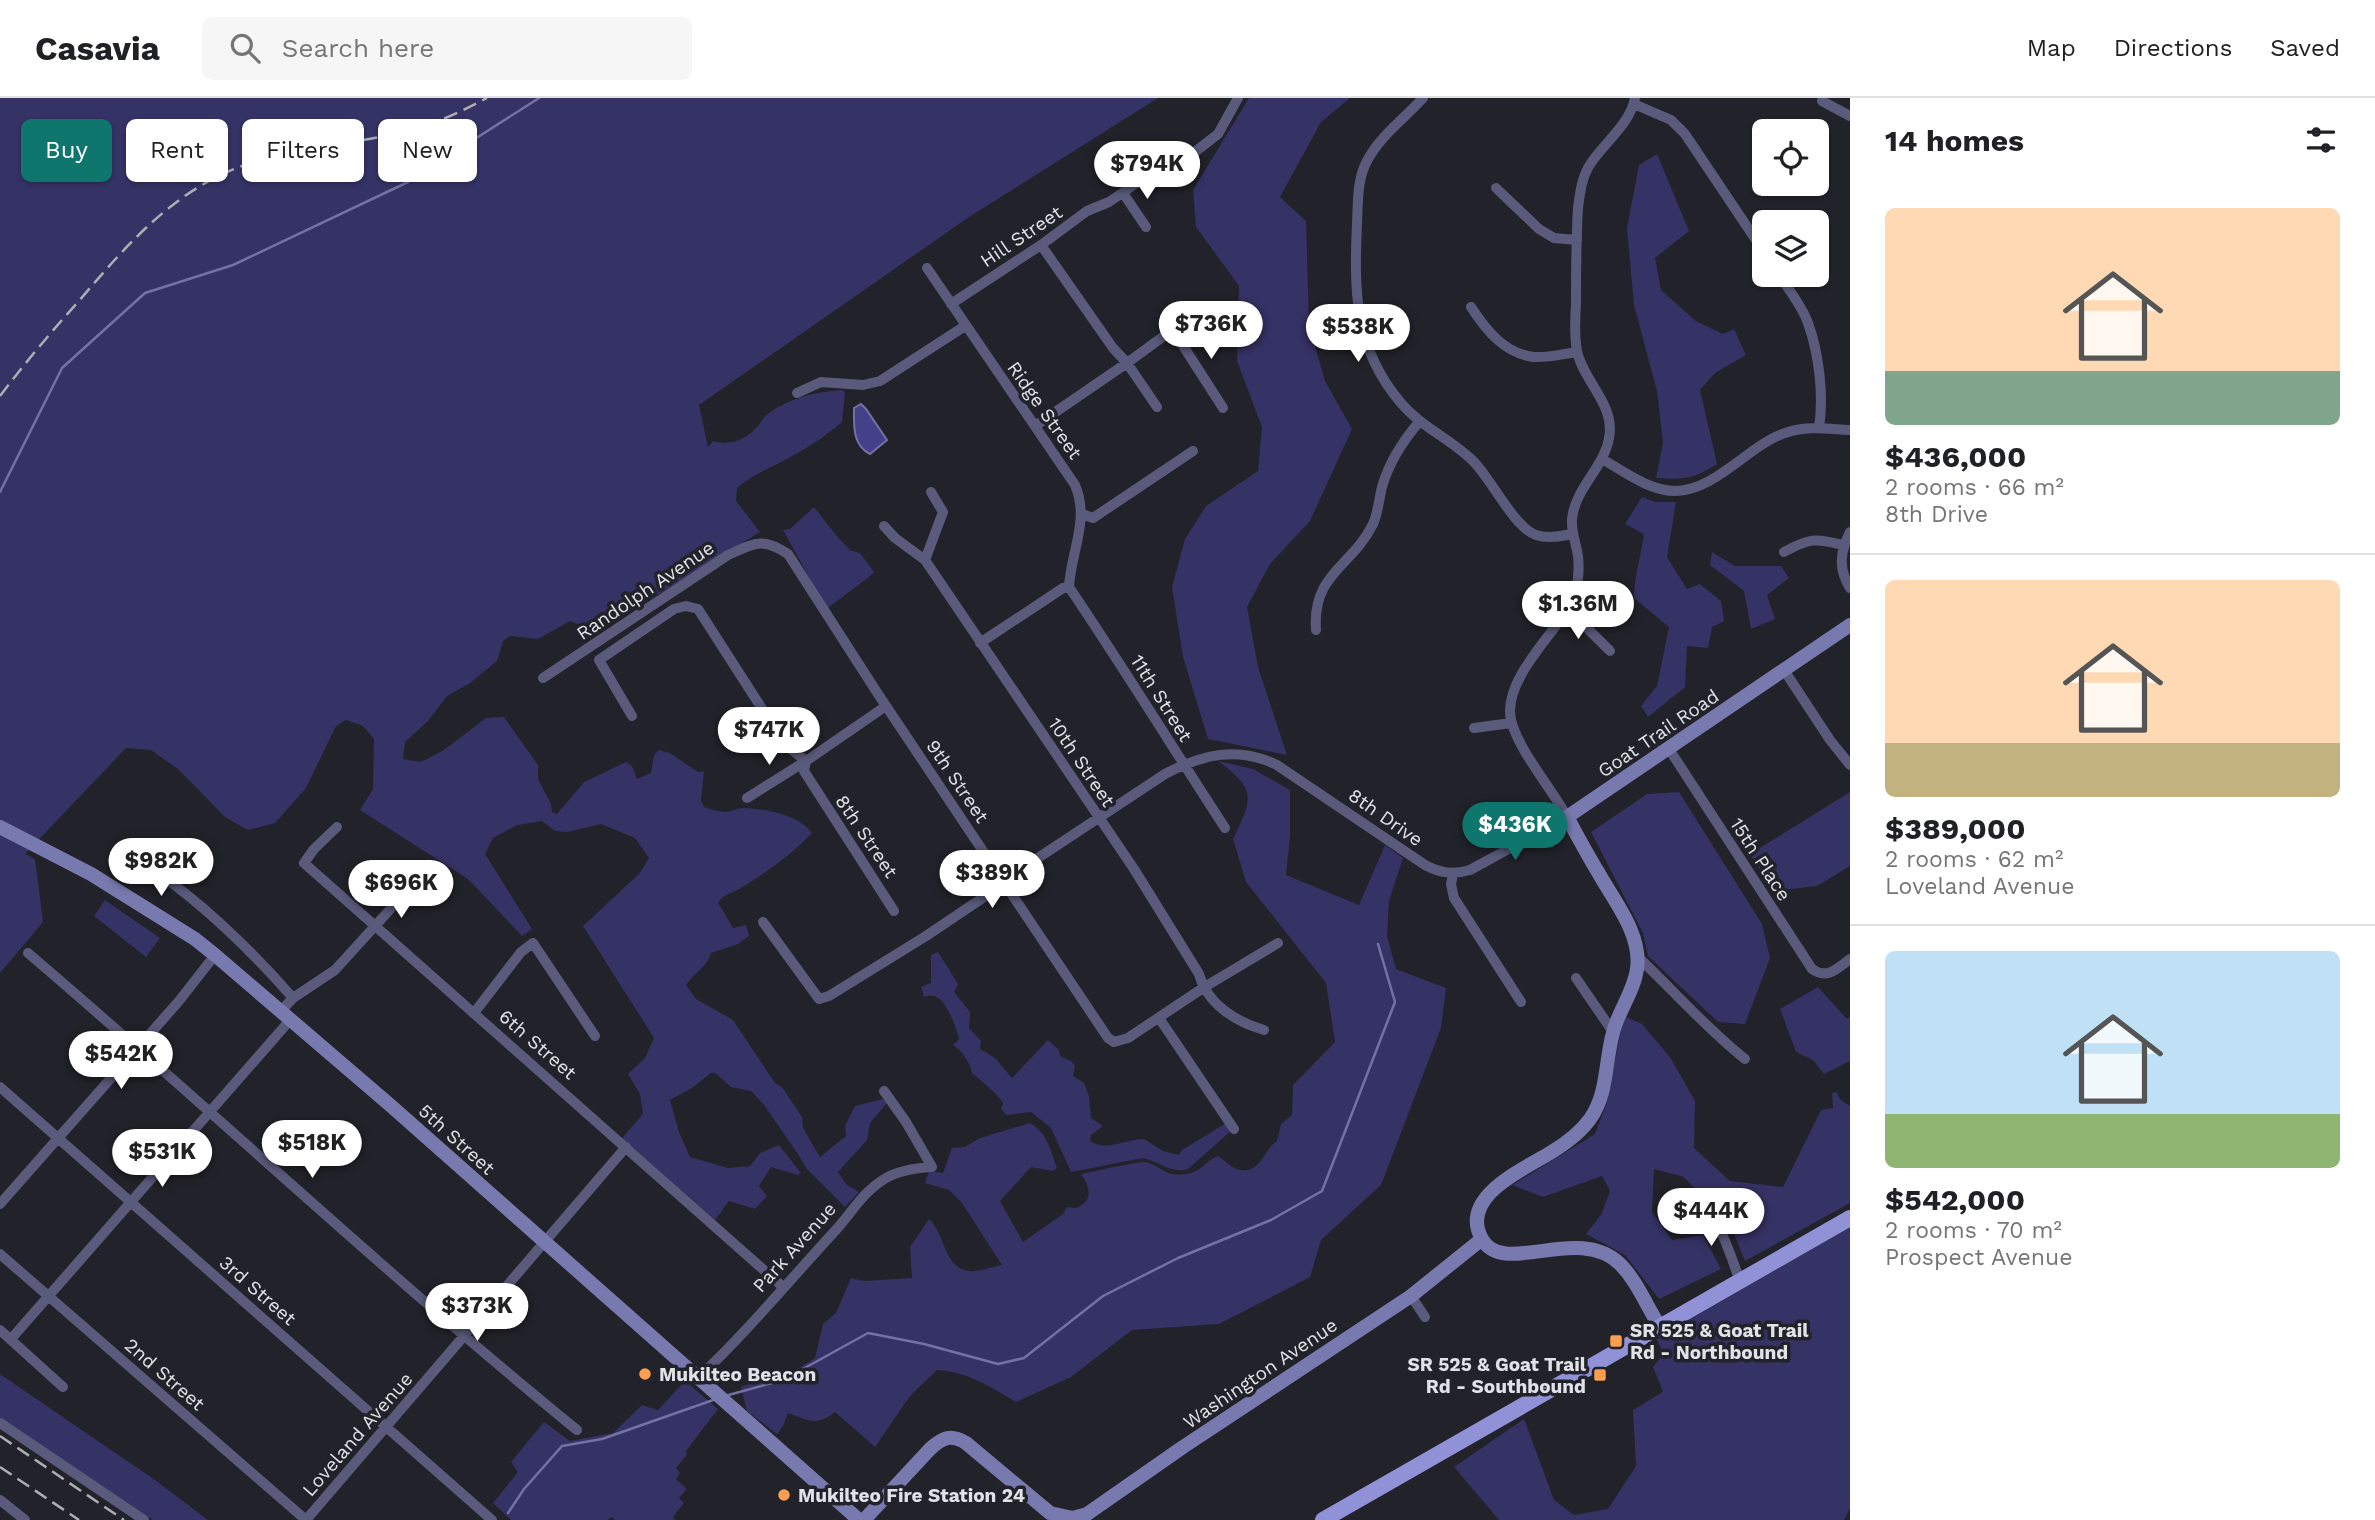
<!DOCTYPE html>
<meta charset="utf-8">
<style>
body{margin:0;font-family:"Work Sans",sans-serif;background:#f6f6f6;color:#202124;height:100vh;display:flex;flex-direction:column;font-size:26px;white-space:nowrap}
*{box-sizing:border-box;margin:0}
p{font-size:23px;color:#757577}
.icon{flex:none;width:38px;height:38px;fill:none;stroke:currentColor;stroke-width:2;stroke-linecap:round;stroke-linejoin:round}
.map{position:relative;flex:1;overflow:hidden}
.details{display:flex;flex-direction:column;background:#fff;width:525px}
.details>*{flex:none}
.top-card{position:absolute;left:21px;top:21px;width:665px;height:63px;display:flex;gap:14px}
.tools{position:absolute;left:1752px;top:21px;display:grid;gap:14px}
.tools a{display:grid;place-items:center;width:77px;height:77px;border-radius:10px;background:#fff;box-shadow:0 2px 5px #0004;font-size:35px}
.price{position:absolute;translate:-50% -60px;padding:0 16px;border-radius:24px;background:#fff;color:#222;font-size:23px;line-height:46px;filter:drop-shadow(0 2px 4px #0008)}
.price::after{content:'';position:absolute;left:50%;top:42px;width:21px;height:16px;margin-left:-10px;background:inherit;clip-path:polygon(0 0,100% 0,50% 100%)}
.price.selected{background:#0f766e;color:#fff}
ul{padding:0;list-style:none}
li{display:grid;align-content:center;gap:14px;height:371px;padding:0 35px}
li+li{border-top:2px solid #e0e0e0}
li span{display:grid;place-items:center;height:217px;border-radius:10px;color:#555}
li>.icon{margin-inline-start:auto}
span .icon{width:126px;height:126px;fill:#fffc;stroke-width:1}
li b{font-size:30px}
h2{display:flex;justify-content:space-between;align-items:center;height:84px;padding:0 35px;font-size:30px}
.pill{padding:0 24px;border-radius:10px;background:#fff;box-shadow:0 2px 5px #0004;font-size:24px;line-height:63px}
.pill.selected{background:#0f766e;color:#fff}
header{display:flex;align-items:center;gap:42px;box-sizing:border-box;height:98px;padding:0 35px;background:#fff;border-bottom:2px solid #e0e0e0}
header strong{font-size:33px}
nav{display:flex;gap:38px;margin-inline-start:auto;font-size:24px}
.search{width:490px;height:63px;background:#f6f6f6;display:flex;align-items:center;gap:18px;box-sizing:border-box;padding:0 24px;border-radius:10px;color:#757577;font-size:26px}
main{display:flex;flex:1;min-height:0}
.map>svg:first-child{display:block}
</style>
<header>
<strong>Casavia</strong>
<div class="search"><svg class="icon" aria-label="search" viewBox="0 0 24 24"><circle cx="10" cy="10" r="6"/><path d="M15 15l6 6"/></svg>Search here</div>
<nav><a>Map</a><a>Directions</a><a>Saved</a></nav>
</header>
<main>
<div class="map">
<svg width="1850" height="1422" viewBox="0 0 1850 1422">
<rect width="100%" height="100%" fill="#22222a"/>
<path fill="#353265" d="M0 0H1158L969 119 699 307 708 349 713 343C731 348 745 342 758 328 761 324 764 318 769 315 789 300 818 293 843 292L845 295 842 324C825 339 804 352 785 362 768 371 752 377 737 390L736 403 760 434 597 534 570 523 538 541 510 538 503 543 497 563 470 585 447 598 428 623 405 644 403 661 421 664 444 652 486 620 504 619 538 667V681L551 706 552 714 557 716 584 684 626 664 632 668 637 681 651 675 654 657 659 652 670 655 698 674 704 673 701 702 704 709C711 711 720 714 726 714 733 713 737 710 743 710 765 711 798 716 812 735 791 757 766 775 741 790 732 796 724 795 718 805L733 830 746 827 749 838 738 846 711 855C708 868 694 875 686 887L696 901 733 922 775 985 782 989 802 1019 803 1030 820 1059 846 1038 845 1028 855 1008 883 1001 887 1005 870 1025 867 1042 838 1074 847 1087 859 1094 845 1109 806 1070 798 1056 764 1007 751 993 731 989 715 975H711L692 990 670 1002 679 1034 690 1059 728 1070 750 1068 760 1055 779 1047 801 1075 798 1077 771 1069 759 1088 767 1098 755 1111 729 1103 715 1122 622 1040 643 1016 640 996 628 976 645 960 654 940 583 828 640 775 649 760 635 740 601 726 568 734 555 733 542 723 517 727 493 740 485 756 532 831 522 838 468 781 360 712 373 691 374 641 363 628 346 622 336 628 306 690 275 725 248 732 225 719 178 671 151 652 126 650 25 756 35 761 43 824 0 875Z
M1249 0H1350L1321 24 1280 99 1306 123 1309 228 1325 283 1352 331 1310 423 1270 466 1247 509 1258 569 1287 657 1208 641 1183 559 1172 489 1185 441 1206 408 1258 373 1262 329 1237 263 1239 188 1196 129 1193 92Z
M1657 56 1689 133 1655 160 1661 192 1696 223 1723 236 1734 231 1746 257 1715 275 1700 292 1717 366C1693 381 1684 382 1656 380L1663 345 1657 293 1634 207 1627 130 1639 67Z
M1642 399 1655 404H1676L1667 459 1687 491 1700 486 1721 503 1724 523 1712 529 1708 550 1687 548 1685 589 1648 619 1641 608 1657 588 1669 529 1634 500C1634 478 1641 458 1644 436L1625 426Z
M814 409 836 437 850 452 860 455 874 474 869 479 829 509 825 508 783 432 790 431Z
M1712 454 1735 468H1781L1789 480 1767 497 1775 521 1751 531 1744 493 1710 467Z
M1218 663 1253 671 1290 692V739L1286 777 1359 807 1385 747 1403 760 1389 803 1387 838 1396 871 1446 890 1441 930 1381 1087 1321 1142 1310 1179 1219 1226 1132 1232 1071 1279 1016 1304C991 1289 968 1274 937 1272L910 1298 875 1349 835 1314C816 1329 808 1322 788 1315L783 1328 777 1336 747 1313 741 1289 769 1278 777 1284 815 1260 823 1226 836 1215 851 1180 864 1183 912 1180 910 1149 929 1121C945 1135 943 1168 968 1173 978 1174 992 1169 1002 1167L962 1105 949 1092 925 1085 929 1073 943 1075 952 1050 965 1049 980 1040 1030 1025C1048 1036 1050 1051 1057 1070L1053 1073 1031 1069 1000 1103 1023 1144 1063 1116 1067 1109 1076 1110C1094 1103 1090 1089 1081 1076 1091 1074 1139 1063 1145 1064 1165 1069 1165 1081 1191 1075 1201 1073 1207 1062 1218 1058 1225 1062 1230 1069 1237 1071 1261 1078 1262 1053 1277 1043L1281 1026 1292 1017 1293 987 1335 944 1326 885 1246 784 1233 741C1253 700 1257 692 1218 663Z
M1679 694 1762 826 1770 860 1745 926 1718 924 1648 858 1643 835 1591 734 1647 696Z
M1850 694V768L1817 788 1773 793 1750 756Z
M105 802 160 840 146 859 94 818Z
M938 854 958 886 954 894 970 914 969 930 981 943 980 951 995 960 1012 980 1048 942 1059 952 1060 958 1071 963 1075 968 1073 978 1084 985 1089 998 1091 1020 1103 1028 1091 1037 1090 1043C1106 1054 1126 1041 1144 1041L1163 1053 1179 1057 1182 1052 1226 1025 1232 1032 1188 1071C1170 1076 1160 1064 1143 1060L1071 1074 1051 1030 1031 1014 1006 1017 1001 1011 1003 1005 995 995 972 975C970 964 962 953 953 947L959 941C957 931 946 902 936 899 933 897 928 898 924 899L921 889 931 885V857Z
M1818 889 1847 921 1850 919V963L1824 976 1813 962 1796 954 1780 911Z
M1626 919 1642 926 1670 959 1695 1003 1694 1050 1730 1083 1783 1089 1821 1012 1833 1010 1832 995 1836 994 1841 1002 1850 1008V1105L1745 1163 1732 1131 1684 1079 1654 1071 1652 1114 1672 1142 1703 1137 1721 1171 1659 1201 1625 1157 1586 1136 1601 1117 1610 1093 1602 1078 1543 1099 1512 1087 1595 1036 1606 1007 1621 933Z
M1850 1129V1410L1844 1422H1499L1454 1369 1524 1321 1554 1402 1574 1417 1608 1411 1636 1368 1633 1312 1663 1294 1653 1269 1664 1255 1656 1241Z
M0 1276 155 1382 208 1422H153L0 1320Z
M685 1283 718 1311 686 1353 687 1357 676 1370 680 1375 676 1381 687 1391 679 1400 684 1405 673 1419 675 1422H615L612 1419 607 1422H511L493 1405 518 1374 511 1364 544 1324 570 1343 613 1335 642 1307 658 1312Z"/>
<path fill="#45408a" stroke="#7471a6" stroke-width="2" d="M861 306 866 311 887 342 870 356C852 347 854 327 854 310Z"/>
<g fill="none" stroke-linecap="round" stroke-linejoin="round">
<path stroke="#7471a6" stroke-width="2.5" d="M0 394 62 270 145 195 233 167 408 84 539 0
M725 1298 783 1282 868 1235 924 1246 998 1266 1024 1260 1103 1198 1178 1160 1271 1122 1322 1093 1395 904 1378 846
M508 1415 524 1391 562 1348 602 1341 716 1301"/>
<path stroke="#5a5b7c" stroke-width="10" d="M1423 0C1404 21 1380 38 1367 63 1357 81 1358 105 1357 125 1354 194 1354 250 1401 305 1422 330 1453 342 1475 365 1492 383 1515 430 1536 437 1548 441 1561 438 1572 436
M1822 3 1850 18
M1634 6 1671 22 1685 36 1764 154
M1496 90 1539 131 1554 140 1577 142
M1123 95 1146 129
M1041 147 1113 250 1127 265 1157 309
M927 170 1075 387C1090 422 1071 453 1069 489
M1779 177C1789 192 1802 208 1808 225 1819 256 1824 297 1819 330
M951 206 1041 147 1087 113 1109 104 1170 62 1187 60 1218 36 1238 0
M1471 209C1486 232 1504 255 1533 259 1547 260 1563 256 1577 254
M1173 232 1223 310
M797 295 821 284 863 287 880 283 965 228
M1035 328 1127 265 1205 208
M1602 361C1625 374 1649 393 1676 393 1716 392 1749 347 1785 335 1807 327 1828 331 1850 332
M1082 416 1093 420 1193 353
M884 428 895 440 925 462 1134 771 1199 876C1207 906 1236 924 1264 932
M1850 434C1840 454 1838 471 1850 490
M1784 454C1809 440 1816 440 1843 447
M925 462 943 414 931 394
M1069 489C1123 569 1173 650 1225 730
M1568 511 1610 553
M1316 532C1312 475 1352 469 1373 426 1378 415 1379 401 1382 389 1389 364 1402 344 1419 324
M980 545 1063 490 1069 489
M1784 572 1830 642 1850 667
M543 580 728 457C755 445 762 439 788 456L878 596 1108 940 1114 944 1128 940 1203 890 1278 845
M632 618 599 562 674 511 686 508 698 511 777 634 791 651 806 663
M1474 630 1511 625
M1669 651 1812 871C1827 882 1838 870 1850 861
M806 663 804 673 894 813
M747 700 806 663 886 608
M337 729 314 751 304 765 783 1189
M122 751C187 790 243 843 293 900
M1453 776 1451 786 1454 800 1521 904
M763 824 819 901 829 898 926 838 990 795 1003 783 1165 676C1203 656 1238 648 1277 667L1425 767C1440 775 1453 777 1470 772L1567 719C1552 690 1510 643 1510 613 1510 578 1548 542 1566 513 1577 497 1580 478 1578 458 1576 445 1571 434 1572 421 1575 390 1604 370 1609 340 1616 307 1583 283 1577 253 1574 237 1575 221 1576 205 1576 174 1576 142 1578 110 1580 94 1582 78 1591 65 1605 44 1630 26 1635 0
M28 855C212 1012 389 1179 577 1332
M1638 859C1674 893 1706 930 1745 961
M1576 880 1613 934
M281 913 293 900 335 872 405 795
M474 915 521 854 533 845 595 938
M1159 920 1234 1031
M0 989 492 1422
M1693 1102C1718 1110 1731 1160 1740 1183
M0 1106 179 903 215 857
M0 1156 306 1422
M1411 1198 1425 1219
M0 1232 63 1289
M11 1241 291 921
M698 1280C746 1235 789 1183 834 1134 852 1115 861 1095 886 1080 900 1072 916 1070 932 1069L906 1024 884 993
M0 1325 144 1422
M0 1402 25 1422
M306 1422 626 1049"/>
<path stroke="#7879af" stroke-width="14" d="M0 729 91 776 195 841 215 857 390 1007 859 1422
M1660 1229C1647 1209 1637 1183 1620 1166 1578 1125 1503 1180 1482 1141 1458 1099 1524 1071 1550 1055 1565 1046 1580 1035 1590 1021 1608 996 1605 963 1613 935 1618 913 1634 894 1637 871 1642 836 1614 803 1598 774 1587 756 1577 737 1567 719L1850 527
M864 1422 930 1351C943 1339 951 1336 966 1345L1050 1415 1073 1420 1087 1416 1183 1349 1411 1198 1482 1141"/>
<path stroke="#9091d6" stroke-width="16" d="M1323 1422 1850 1120"/>
<path stroke="#adaeb4" stroke-width="2.5" stroke-dasharray="14 7" stroke-linecap="butt" d="M0 298C25 265 51 234 78 204 131 142 181 83 264 61 313 47 365 45 414 31 440 24 464 12 487 0
M0 1338 124 1422
M0 1369 79 1422"/>
</g>
<g fill="#fb9e51" stroke="#22222a" stroke-width="2.5">
<rect x="1609" y="1236" width="14" height="14" rx="3.5"/>
<circle cx="645" cy="1276" r="7"/>
<rect x="1593" y="1270" width="14" height="14" rx="3.5"/>
<circle cx="784" cy="1397" r="7"/>
</g>
<g text-anchor="middle" stroke-width="7" stroke-linejoin="round" paint-order="stroke">
<g font-size="19" fill="#e1e2e7" stroke="#22222a">
<text transform="translate(1021 138) rotate(-34)" y="7">Hill Street</text>
<text transform="translate(1045 312) rotate(55)" y="7">Ridge Street</text>
<text transform="translate(645 492) rotate(-34)" y="7">Randolph Avenue</text>
<text transform="translate(1162 600) rotate(58)" y="7">11th Street</text>
<text transform="translate(1658 635) rotate(-34)" y="7">Goat Trail Road</text>
<text transform="translate(1082 664) rotate(56)" y="7">10th Street</text>
<text transform="translate(958 683) rotate(56)" y="7">9th Street</text>
<text transform="translate(1386 719) rotate(35)" y="7">8th Drive</text>
<text transform="translate(867 738) rotate(56)" y="7">8th Street</text>
<text transform="translate(1761 761) rotate(57)" y="7">15th Place</text>
<text transform="translate(538 946) rotate(41)" y="7">6th Street</text>
<text transform="translate(457 1041) rotate(42)" y="7">5th Street</text>
<text transform="translate(794 1149) rotate(-48)" y="7">Park Avenue</text>
<text transform="translate(258 1192) rotate(41)" y="7">3rd Street</text>
<text transform="translate(1260 1275) rotate(-34)" y="7">Washington Avenue</text>
<text transform="translate(165 1276) rotate(41)" y="7">2nd Street</text>
<text transform="translate(357 1336) rotate(-49)" y="7">Loveland Avenue</text>
</g>
<g font-size="19" font-weight="bold" fill="#e1e2e7" stroke="#22222a" text-anchor="start">
<text x="1630" y="1239">SR 525 &amp; Goat Trail<tspan x="1630" dy="22">Rd - Northbound</tspan></text>
<text x="1586" y="1273" text-anchor="end">SR 525 &amp; Goat Trail<tspan x="1586" dy="22">Rd - Southbound</tspan></text>
<text x="659" y="1283">Mukilteo Beacon</text>
<text x="798" y="1404">Mukilteo Fire Station 24</text>
</g>
</g>
</svg>
<div class="tools">
<a><svg class="icon" aria-label="locate" viewBox="0 0 24 24"><circle cx="12" cy="12" r="6"/><path d="M12 2v4M12 18v4M2 12h4M18 12h4"/></svg></a>
<a><svg class="icon" aria-label="layers" viewBox="0 0 24 24"><path d="M12 4l9 5-9 5-9-5zM3 14l9 5 9-5"/></svg></a>
</div>
<b class="price" style="left:1147px;top:103px">$794K</b>
<b class="price" style="left:1211px;top:263px">$736K</b>
<b class="price" style="left:1358px;top:266px">$538K</b>
<b class="price" style="left:1578px;top:543px">$1.36M</b>
<b class="price" style="left:769px;top:669px">$747K</b>
<b class="price selected" style="left:1515px;top:764px">$436K</b>
<b class="price" style="left:161px;top:800px">$982K</b>
<b class="price" style="left:992px;top:812px">$389K</b>
<b class="price" style="left:401px;top:822px">$696K</b>
<b class="price" style="left:121px;top:993px">$542K</b>
<b class="price" style="left:312px;top:1082px">$518K</b>
<b class="price" style="left:162px;top:1091px">$531K</b>
<b class="price" style="left:1711px;top:1150px">$444K</b>
<b class="price" style="left:477px;top:1245px">$373K</b>
<div class="top-card">
<a class="pill selected">Buy</a>
<a class="pill">Rent</a>
<a class="pill">Filters</a>
<a class="pill">New</a>
</div>
</div>
<section class="details">
<h2>14 homes<svg class="icon" aria-label="filters" viewBox="0 0 24 24"><path d="M4 7h16M4 17h16"/><circle cx="9" cy="7" r="2"/><circle cx="15" cy="17" r="2"/></svg></h2>
<ul>
<li><span style="background:linear-gradient(#ffd9b3 75%,#7fa58c 0)"><svg class="icon" aria-label="home" viewBox="0 0 24 24"><path d="M3 11l9-7 9 7M6 9v11h12V9"/></svg></span><div><b>$436,000</b><p>2 rooms · 66 m²</p><p>8th Drive</p></div></li>
<li><span style="background:linear-gradient(#ffd9b3 75%,#c2b280 0)"><svg class="icon" aria-label="home" viewBox="0 0 24 24"><path d="M3 11l9-7 9 7M6 9v11h12V9"/></svg></span><div><b>$389,000</b><p>2 rooms · 62 m²</p><p>Loveland Avenue</p></div></li>
<li><span style="background:linear-gradient(#bfe0f5 75%,#8fb573 0)"><svg class="icon" aria-label="home" viewBox="0 0 24 24"><path d="M3 11l9-7 9 7M6 9v11h12V9"/></svg></span><div><b>$542,000</b><p>2 rooms · 70 m²</p><p>Prospect Avenue</p></div></li>
</ul>
</section>
</main>
